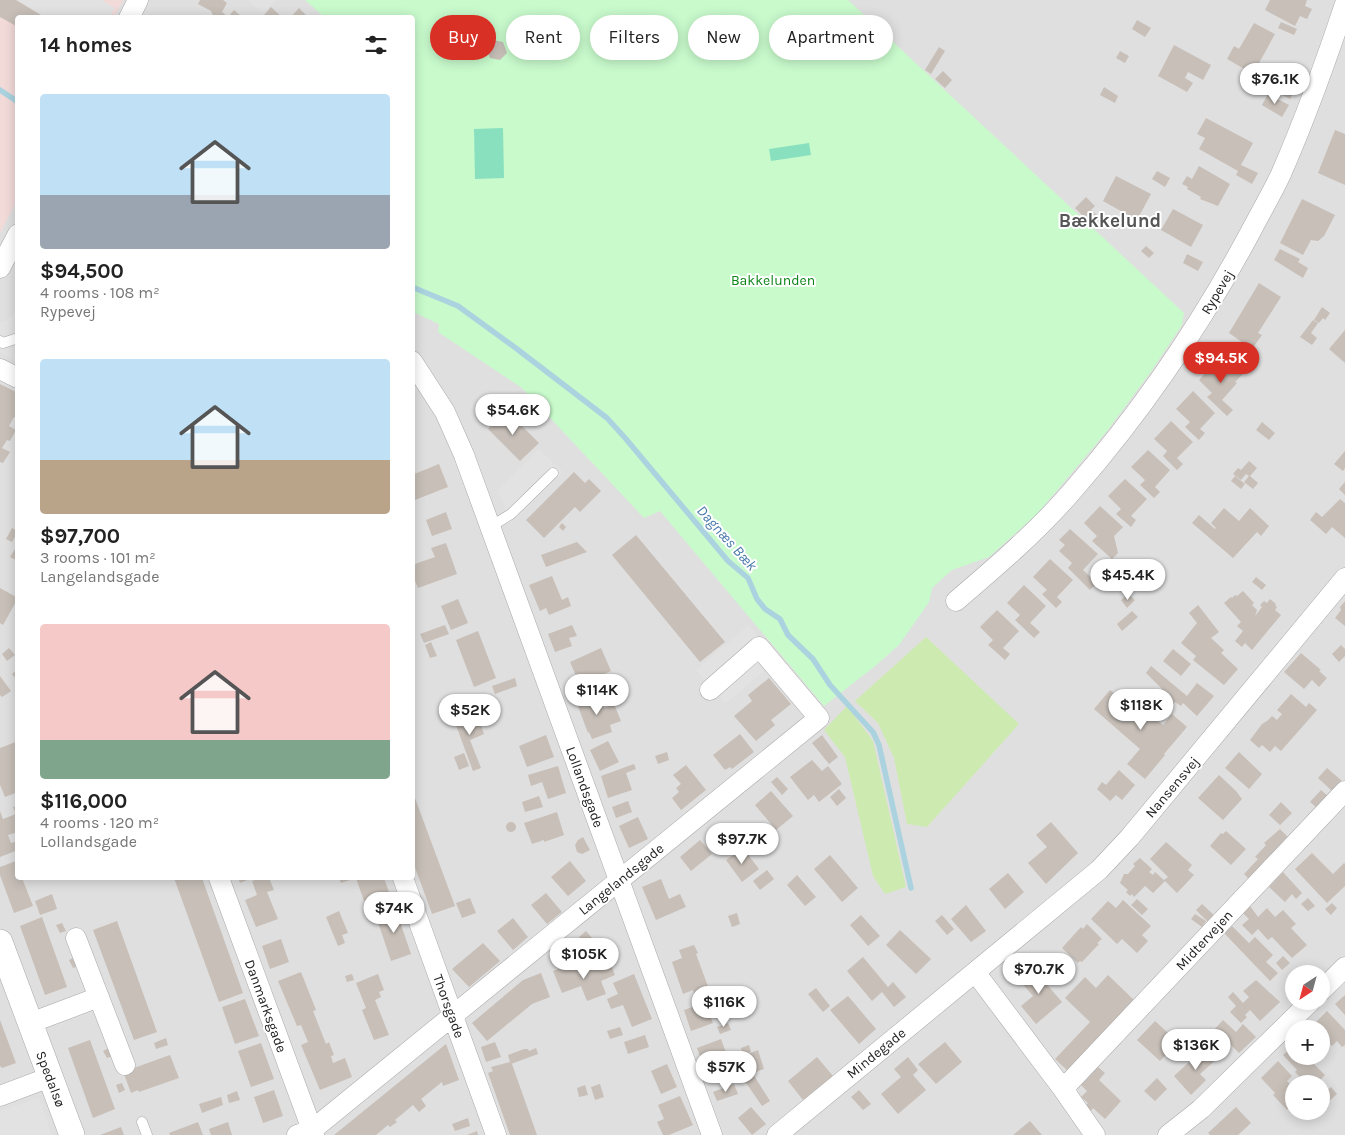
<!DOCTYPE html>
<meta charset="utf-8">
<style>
body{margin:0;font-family:Karla,sans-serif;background:#f2f2f2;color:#222;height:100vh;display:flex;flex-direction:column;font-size:19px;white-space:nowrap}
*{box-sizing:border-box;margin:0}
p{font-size:16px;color:#767676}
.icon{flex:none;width:28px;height:28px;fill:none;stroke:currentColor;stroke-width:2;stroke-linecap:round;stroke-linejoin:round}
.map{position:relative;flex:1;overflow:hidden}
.drawer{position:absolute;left:15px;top:15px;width:400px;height:865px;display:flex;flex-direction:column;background:#fff;border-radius:5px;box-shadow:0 2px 12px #0003}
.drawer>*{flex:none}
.banner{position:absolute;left:430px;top:15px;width:475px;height:45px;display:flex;gap:10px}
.needle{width:32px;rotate:216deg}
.controls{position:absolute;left:1285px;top:965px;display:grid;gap:10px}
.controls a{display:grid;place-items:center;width:45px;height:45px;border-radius:50%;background:#fff;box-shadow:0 2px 12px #0003;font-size:25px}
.price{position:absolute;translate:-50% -42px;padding:0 11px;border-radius:18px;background:#fff;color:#222;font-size:16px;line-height:32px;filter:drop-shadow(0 1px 2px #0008)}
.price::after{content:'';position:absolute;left:50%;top:30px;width:15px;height:11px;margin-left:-8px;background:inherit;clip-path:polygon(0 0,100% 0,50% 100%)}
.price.selected{background:#d93025;color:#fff}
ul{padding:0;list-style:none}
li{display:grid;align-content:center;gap:10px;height:265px;padding:0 25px}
li span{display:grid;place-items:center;height:155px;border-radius:5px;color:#555}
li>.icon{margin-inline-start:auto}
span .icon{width:90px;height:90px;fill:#fffc;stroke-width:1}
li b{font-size:21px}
h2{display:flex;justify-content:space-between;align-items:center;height:60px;padding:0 25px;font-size:21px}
.chip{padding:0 18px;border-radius:22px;background:#fff;box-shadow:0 2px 12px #0003;font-size:18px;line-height:45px}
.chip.selected{background:#d93025;color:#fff}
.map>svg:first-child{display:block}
</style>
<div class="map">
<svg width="1345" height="1135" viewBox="0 0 1345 1135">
<rect width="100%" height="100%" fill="#f2efe9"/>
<path fill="#e0dfdf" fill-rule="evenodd" d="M120 0H1345V1135H0V230L17 195 18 878H412V18L111 17ZM1294 974H1321V1001H1294ZM1294 1029H1321V1056H1294ZM1294 1084H1321V1111H1294Z"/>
<path fill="#f2dad9" d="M0 0H123L114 17 18 18 17 200 0 233Z"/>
<path fill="#cdebb0" d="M926 637 1019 724 927 827 907 824 894 758 878 723 855 701Z
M847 706 873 741 906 887 885 894 873 876 845 757 824 730Z"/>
<path fill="#c8facc" d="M305 0H848L1184 313 1182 325 1150 373 1107 431 1037 514 989 557 952 570 932 588 929 602 899 645 874 667 824 706 660 511 644 518 522 388 438 332 439 324 413 312 412 18 324 17Z"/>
<path fill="#88e0be" d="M503 128 504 178 475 179 474 129Z
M809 143 811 155 771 161 769 149Z"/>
<path fill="#e2e2e2" d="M16 0H102L115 8 110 17H44Z
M248 0H276L263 13Z
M17 311V362L0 352V322L5 321Z
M539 449 563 472 511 523 498 490Z
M749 625 778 659 725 704 696 670Z
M39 1098 52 1135H0V1111Z"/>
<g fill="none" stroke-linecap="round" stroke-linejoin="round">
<path stroke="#aad3df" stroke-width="5.5" d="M0 90 18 102
M412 287 458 306 517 349 607 418 626 439 728 561 748 578 757 599 765 609 780 619 788 635 813 659 830 685 873 732 879 745 911 888"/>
</g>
<path fill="#c7bfb8" d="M0 0H16L46 18H18V27L0 17Z
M200 0H223L227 3 222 12 228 17 234 10 243 18H214L211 11 198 4Z
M1270 0H1307L1305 6 1312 9 1307 19 1300 16 1295 26 1265 10Z
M271 7 283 18H266L264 15Z
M299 8 309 18H290Z
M1137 20 1151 28 1145 37 1132 29Z
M1281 22 1297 29 1294 35 1278 28Z
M1254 23 1275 34 1253 74 1227 59 1234 46 1239 49Z
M493 40 503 42 507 53 500 60 490 58 486 48Z
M1174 45 1211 65 1203 80 1188 72 1185 78 1193 83 1187 92 1158 76Z
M939 47 945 51 931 74 925 70Z
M1120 51 1129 56 1125 63 1116 58Z
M943 71 952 80 945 88 935 79Z
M1274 76 1296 87 1290 99 1269 88Z
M1104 87 1118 96 1115 103 1100 95Z
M1268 94 1289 105 1282 117 1262 105Z
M1206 118 1253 143 1241 165 1258 173 1252 184 1236 175 1238 171 1199 149 1205 138 1197 134Z
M1335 130 1345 134V185L1318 173Z
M1199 166 1230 184 1218 206 1200 199 1201 197 1187 189 1188 187 1182 184 1187 176 1192 179Z
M1157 171 1170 178 1165 187 1152 179Z
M1116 176 1151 194 1137 220 1103 201Z
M1086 197 1095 206 1091 210 1098 216 1091 224 1075 208Z
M1302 199 1335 215 1324 236 1318 241 1311 240 1303 255 1280 243Z
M1173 209 1203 225 1191 247 1161 230Z
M1146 246 1154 253 1149 258 1141 251Z
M1280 249 1300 259 1298 262 1308 268 1303 278 1274 260Z
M1187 254 1203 262 1198 271 1183 263Z
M1259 283 1281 297 1258 333 1262 335 1252 349 1229 333Z
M1322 307 1330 313 1325 320 1323 318 1319 323 1314 320Z
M1313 320 1318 323 1311 333 1317 338 1312 345 1300 337Z
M1345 330V363L1329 349Z
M1215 362 1223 370 1230 363 1243 374 1235 382 1237 383 1222 400 1233 410 1227 416 1207 397 1212 393 1199 380Z
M0 384 18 393V419L14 417 9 426 16 430 10 441 7 440 2 448 10 452 3 463 0 462Z
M1193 391 1215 413 1200 429 1205 433 1199 440 1185 427 1190 422 1176 409Z
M506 410 539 443 520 461 488 429Z
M1171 421 1193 442 1177 458 1183 464 1177 470 1163 456 1167 451 1154 439Z
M1262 422 1275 433 1269 440 1256 430Z
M1148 450 1170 470 1155 487 1160 492 1154 498 1140 485 1145 480 1131 467Z
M1345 451V468L1343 471 1334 464Z
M1249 461 1257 468 1250 476 1258 483 1253 489 1244 482 1249 476 1246 474 1241 480 1233 474 1238 468 1241 470Z
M439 464 448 487 415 500 412 493V475Z
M574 472 585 483 589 479 601 491 580 512 575 507 544 538 526 520Z
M1235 476 1245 484 1241 489 1231 481Z
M1125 479 1147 499 1131 516 1136 520 1131 527 1116 514 1121 509 1108 496Z
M1345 482V495L1339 489Z
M1340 499 1345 503V538L1332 527 1326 534 1310 520 1316 512 1322 517Z
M1100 506 1123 527 1114 536 1118 553 1112 559 1092 541 1097 536 1084 523Z
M1224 508 1239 521 1250 508 1269 526 1261 536 1257 532 1233 558 1192 523 1199 515 1215 529 1216 528 1211 523Z
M446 512 452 529 432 536 426 520Z
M562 523 566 527 563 531 559 527Z
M12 528 18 531 12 542 6 539Z
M1070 529 1098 554 1083 570 1097 583 1090 590 1068 568 1072 563 1059 551 1065 545 1059 540Z
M636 535 725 642 700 662 612 555Z
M577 542 587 552 546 567 541 555Z
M446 543 457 574 418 588 412 574V565L435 557 431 548Z
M18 544V561L10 557Z
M1050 559 1073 580 1057 597 1062 602 1056 608 1042 594 1047 590 1033 577Z
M552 576 562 600 568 597 571 606 549 615 546 608 540 611 529 585Z
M1125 576 1135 584 1126 594 1117 585Z
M1256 577 1266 585 1262 590 1252 582Z
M1024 585 1046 606 1030 623 1040 632 1034 638 1015 620 1020 615 1007 603Z
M0 588 18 598 3 625 0 623Z
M1243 591 1254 603 1252 605 1257 610 1255 616 1262 607 1260 605 1264 601 1267 603 1270 599 1276 604 1275 605 1277 607 1275 610 1281 615 1252 650 1245 643 1242 647 1235 641 1243 631 1237 626 1241 622 1224 603 1231 597 1232 598 1235 595 1237 596Z
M1128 594 1135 600 1127 608 1121 600Z
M458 599 468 623 451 630 441 606Z
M1345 601V626L1335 618 1341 610 1340 607Z
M1198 605 1219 632 1211 638 1224 650 1221 653 1238 669 1224 685 1193 660 1196 656 1181 643 1197 623 1189 613Z
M997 610 1019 631 1003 648 1010 654 1005 660 988 645 993 640 980 627Z
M1132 611 1138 617 1122 631 1117 624Z
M445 625 449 634 424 643 420 634Z
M572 625 577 636 569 638 572 646 555 652 548 634Z
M478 631 496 678 474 687 456 640Z
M431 642 437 656 430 658 425 645Z
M1341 645 1345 649V656L1339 662 1332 654Z
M9 648 15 655 7 661 2 654Z
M601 648 611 671 580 685 570 662Z
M1173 649 1191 664 1181 676 1163 661Z
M1301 653 1321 670 1319 671 1327 678 1319 687 1312 680 1304 689 1284 672Z
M1151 666 1187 696 1197 683 1214 696 1197 716 1183 703 1181 706 1175 702 1171 707 1157 695 1162 689 1146 673Z
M18 669V681L12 674Z
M0 676 11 691 2 697 0 695Z
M515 678 517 686 495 694 492 686Z
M621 678 623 685 613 688 611 681Z
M769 678 791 704 771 720 775 725 756 741 734 716 752 701 748 695Z
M1110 690 1121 699 1125 694 1163 725 1172 714 1187 727 1164 754 1165 755 1145 779 1127 764 1140 749 1094 709Z
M598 693 604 708 614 704 621 721 610 725 612 732 592 739 589 732 588 733 576 701Z
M1291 694 1306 707 1309 703 1317 710 1281 751 1275 746 1270 752 1262 745 1259 748 1250 740 1262 724 1267 721 1272 716 1277 720 1282 714 1277 710Z
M476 712 484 734 470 740 481 768 473 771 454 720Z
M740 734 754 752 732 769 730 767 725 770 713 755Z
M546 735 554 757 527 767 519 746Z
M822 735 838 757 829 764 812 743Z
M18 741V792L5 797 0 785V748Z
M608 741 619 762 600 771 590 750Z
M667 752 669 760 658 764 655 756Z
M1239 752 1262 774 1249 789 1225 768Z
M464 753 469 766 459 770 454 757Z
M812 760 822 771 828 766 842 784 819 802 814 795 808 800 790 777Z
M634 764 636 769 626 773 632 790 608 798 601 776Z
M686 765 706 790 681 810 672 798 679 792 676 788 681 784 673 775Z
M558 766 566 793 548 799 542 782 531 786 528 775Z
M1327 768 1342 781 1332 791 1318 778Z
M1119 770 1135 785 1122 800 1116 795 1110 801 1097 789 1102 782 1106 785Z
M1219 775 1236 791 1242 799 1223 820 1198 798Z
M777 777 788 789 782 795 771 782Z
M839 789 846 798 837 806 830 797Z
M412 790 455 906 432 914 412 859Z
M1321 790 1328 796 1317 808 1310 802Z
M771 791 793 816 776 830 755 805Z
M539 796 543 807 525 812 522 802Z
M628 801 632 812 616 818 612 807Z
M1281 802 1292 813 1280 825 1269 815Z
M18 806V832L8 835 11 843 18 841V850L0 857V811L3 819 16 814 13 807Z
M557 812 564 835 544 842V840L532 844 524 823Z
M638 817 648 839 629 848 619 826Z
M506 827a5 5 0 1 1 10 0a5 5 0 1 1-10 0Z
M1051 822 1078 853 1046 884 1028 863 1047 847 1036 835Z
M1280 829 1289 838 1250 880 1244 874 1258 859 1255 857 1266 845 1264 843Z
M1226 831 1246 849 1231 865 1210 846 1221 833 1223 834Z
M583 837 590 850 582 854 577 852 575 845 578 840Z
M700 840 712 854 691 871 680 857Z
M1166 842 1192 865 1188 870 1194 875 1177 893 1164 880 1168 877 1150 859Z
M743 848 759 869 742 882 726 860Z
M1312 853 1333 874 1344 863 1345 864V886L1327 903 1295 869Z
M830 855 858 888 842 902 814 869Z
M1140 858 1152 869 1149 872 1153 875 1155 872 1165 881 1153 893 1145 886 1134 897 1132 894 1130 896 1126 892 1128 890 1120 883 1124 874H1128L1135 866 1133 864Z
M16 861 18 878H22L33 906 14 913 0 875V867Z
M570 861 586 881 568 896 551 877Z
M767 870 774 879 760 890 753 881Z
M1283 872 1302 893 1296 899 1292 894 1285 902 1269 887Z
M1008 873 1024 892 1005 909 989 889Z
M797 875 816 897 805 906 787 885Z
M174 878H202L243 993 219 1002Z
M238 878H250V879L240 883Z
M261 878H269L274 890 267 892 278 919 256 927 245 900 257 895 252 881Z
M339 878H384L389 892 364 901 356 878 341 883Z
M661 879 669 899 680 894 686 907 656 920 642 887Z
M546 893 562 912 547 924 531 905Z
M52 894 57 909 40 915 35 901Z
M470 898 476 913 462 918 456 903Z
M1308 898 1315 906 1308 911 1301 904Z
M1137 899 1148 909 1142 915 1131 905Z
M1123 900 1151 926 1142 935 1148 941 1137 953 1122 939 1117 944 1091 919 1108 901 1116 908Z
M1332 903 1337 908 1331 915 1325 909Z
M394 904 411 954 391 961 378 922 386 920 381 908Z
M1202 904 1216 917 1210 924 1196 910Z
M966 905 986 931 971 942 951 919Z
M1250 906 1258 917 1267 908 1275 917 1283 910 1296 924 1291 928 1307 945 1292 958 1272 937 1268 940 1258 929 1252 935 1242 925 1249 919 1243 913Z
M339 911 348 933 342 935 345 943 338 946 326 917Z
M737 913 740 924 732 927 728 916Z
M1195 914 1206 921 1202 927 1191 919Z
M861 915 880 936 868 946 850 925Z
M942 915 954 929 947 935 935 921Z
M42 917 67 987 45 995 20 926Z
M513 918 528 937 513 950 497 931Z
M117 921 157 1032 134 1040 93 930Z
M62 923 66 931 60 933 56 925Z
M1087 924 1102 939 1097 943 1099 944 1082 962 1080 961 1078 963 1062 948 1081 927 1083 929Z
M1232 926 1249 943 1255 937 1273 955 1266 962 1278 973 1270 981 1224 933Z
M900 930 931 959 916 974 886 945Z
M586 931 592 938 584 944 579 937Z
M281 939 289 962 270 969 262 946Z
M483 943 500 961 469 987 452 969Z
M694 945 698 953 696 954 713 1000 705 1003 713 1023 691 1031 684 1010 698 1005 693 990 683 994 672 962 682 958 679 950Z
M1283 956 1290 963 1282 970 1276 963Z
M75 957 79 966 73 968 69 960Z
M863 957 888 987 893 982 906 997 894 1007 882 992 872 1001 847 971Z
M610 962 615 975 601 981 606 994 587 1001 581 986 562 993 553 971 575 963 579 974Z
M1039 964 1049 975 1043 980 1062 1002 1036 1024 1021 1006 1033 996 1019 980Z
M301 972 316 1010 313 1011 326 1044 329 1042 334 1055 331 1056 333 1063 345 1058 352 1077 320 1090 301 1045 308 1042 301 1025 297 1026 278 981Z
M541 973 550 997 532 1004 487 1041 472 1023 523 980Z
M352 974 354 980 347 982 345 976Z
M378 974 384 990 379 992 381 997 375 1000 389 1035 374 1040 362 1010 366 1008 356 983Z
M634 974 652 1019 632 1027 623 1005 611 1009 607 999 618 994 613 983Z
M1108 975 1136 1002 1069 1072 1055 1059 1090 1022 1065 998 1085 977 1096 988Z
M1256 980 1280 1002 1260 1021 1250 1010 1245 1015 1247 1017 1241 1023 1230 1012 1236 1006 1228 997 1233 992 1243 1003 1249 997 1243 991Z
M816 988 830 1006 823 1012 808 994Z
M1345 995V1015L1335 1004Z
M848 996 876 1029 859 1044 830 1010Z
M245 999 259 1036 235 1044 222 1007Z
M1327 1011 1345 1030V1045L1342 1047 1337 1041 1332 1046 1321 1035V1029H1315L1312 1026Z
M726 1017 727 1022 721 1024 719 1020Z
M0 1020 16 1063 2 1068 0 1066Z
M1223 1020 1236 1032 1243 1024 1256 1037 1239 1053 1227 1041 1224 1044 1212 1032Z
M1155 1021 1178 1042 1160 1061 1137 1040Z
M728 1023 731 1030 720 1034 717 1027Z
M620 1027 623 1035 610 1039 607 1031Z
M645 1035 649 1047 628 1054 624 1042Z
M166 1038 168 1045 156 1049 154 1043Z
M721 1039 728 1058 704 1067 697 1048Z
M90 1040 115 1109 93 1118 68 1048Z
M495 1042 501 1057 486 1062 481 1047Z
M945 1042 962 1062 936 1084 918 1064Z
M261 1043 274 1079 251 1087 238 1051Z
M446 1044 459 1080 443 1086 442 1082 421 1099 426 1106 419 1112 413 1105 395 1120 397 1122 390 1127 388 1125 376 1135H334Z
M749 1045 751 1052 743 1055 741 1048Z
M1294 1045V1056H1313L1307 1062 1310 1065 1312 1062 1325 1075 1316 1084H1294V1091L1290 1089 1294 1092V1103L1287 1110 1273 1095 1275 1093 1261 1078 1278 1061 1292 1076 1287 1081 1290 1084 1299 1076 1295 1072 1297 1070 1283 1055Z
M1209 1047 1219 1057 1200 1074 1206 1080 1191 1095 1174 1076 1189 1062 1191 1064Z
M109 1048 113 1056 107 1058 103 1051Z
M536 1048 538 1054 511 1064H512L537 1135H510L488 1073 493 1071 491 1067 510 1062 508 1055 524 1049H528L529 1051Z
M758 1050 764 1069 744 1076 737 1058Z
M170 1055 179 1078 139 1092 138 1090 131 1093 124 1074 131 1069Z
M817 1057 833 1076 803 1100 788 1081Z
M908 1057 918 1070 913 1075 926 1090 898 1114 881 1094 901 1077 894 1069Z
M667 1064 677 1087 661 1094 651 1071Z
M1098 1067 1105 1073 1099 1080 1121 1101 1105 1119 1093 1108 1091 1111 1085 1106 1088 1103 1081 1097 1087 1091 1081 1085Z
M753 1074 770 1101 762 1106 744 1080Z
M1157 1078 1167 1089 1155 1101 1144 1091Z
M122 1083 125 1090 119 1093 116 1085Z
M600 1084 604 1097 595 1100 591 1087Z
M734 1084 738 1094 717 1101 713 1092Z
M585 1085 588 1095 579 1097 577 1088Z
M1331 1087 1337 1094 1327 1103 1321 1097V1089L1324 1093Z
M274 1090 283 1116 263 1123 254 1097Z
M859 1090 871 1104 863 1110 851 1097Z
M237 1091 240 1100 229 1103 227 1095Z
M680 1096 693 1125 669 1135H663L657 1122 664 1119 658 1105Z
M221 1097 223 1105 202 1113 199 1104Z
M751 1107 766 1124 752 1135 738 1118Z
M1236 1107 1251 1123 1238 1135H1210L1208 1133Z
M468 1118 470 1126 455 1131 452 1124Z
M1030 1121 1042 1135H1013Z
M198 1122 203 1135H170L169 1133Z
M228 1122 232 1135H211L209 1129Z
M121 1127 124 1135H100Z
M477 1131 478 1135H467Z"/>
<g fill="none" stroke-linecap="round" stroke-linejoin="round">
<g stroke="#a9a9a9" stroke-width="11">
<path id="service" d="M0 341 3 343 18 338
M490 527 511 514 553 473
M142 1122 147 1135"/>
</g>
<g stroke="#a9a9a9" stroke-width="21">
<path id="minor" d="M129 18 138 0
M0 268 18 234
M412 361 445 412 464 455 712 1135
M0 369 18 378
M956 601C997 566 1039 530 1074 489 1143 410 1202 323 1251 231 1261 212 1272 193 1281 174 1305 119 1326 61 1345 4
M219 878 314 1135
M403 878 496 1135
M76 938 125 1065
M975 972 1063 1089 1095 1135
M1321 991 1345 967
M30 1023 99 997
M1063 1089 1345 791
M0 1096 50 1077
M297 1135 312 1130 819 718 759 647 710 690
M777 1135 1099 870 1130 837 1345 578
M1168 1135 1201 1109 1311 1001"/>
</g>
<g stroke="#a9a9a9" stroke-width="26">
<path id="tertiary" d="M0 942 72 1135"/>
</g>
<use href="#service" stroke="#fff" stroke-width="10"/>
<use href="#minor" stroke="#fff" stroke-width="20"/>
<use href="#tertiary" stroke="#fff" stroke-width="25"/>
</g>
<g text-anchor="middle" stroke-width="4" stroke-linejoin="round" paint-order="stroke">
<g font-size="14" fill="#0c8416" stroke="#fff">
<text x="773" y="285">Bakkelunden</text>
</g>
<g font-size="14" fill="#222" stroke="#fff">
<text transform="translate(1217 292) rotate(-59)" y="5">Rypevej</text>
<text transform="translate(585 787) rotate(70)" y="5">Lollandsgade</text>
<text transform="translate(1172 787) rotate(-50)" y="5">Nansensvej</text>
<text transform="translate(621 879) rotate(-39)" y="5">Langelandsgade</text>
<text transform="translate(1204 940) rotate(-47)" y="5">Midtervejen</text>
<text transform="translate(266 1006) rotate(70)" y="5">Danmarksgade</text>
<text transform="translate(449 1006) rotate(70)" y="5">Thorsgade</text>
<text transform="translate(876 1053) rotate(-39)" y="5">Mindegade</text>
<text transform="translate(51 1079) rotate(69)" y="5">Spedalsø</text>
</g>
<g font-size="15" font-style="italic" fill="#4a7aab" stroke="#fff">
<text transform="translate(727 538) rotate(48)" y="5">Dagnæs Bæk</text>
</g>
<g font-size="19" font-weight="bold" fill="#555" stroke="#fff">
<text x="1110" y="227">Bækkelund</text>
</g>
</g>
</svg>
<div class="controls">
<a><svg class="needle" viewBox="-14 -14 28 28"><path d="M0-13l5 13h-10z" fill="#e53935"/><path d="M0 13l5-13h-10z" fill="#767676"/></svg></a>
<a>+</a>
<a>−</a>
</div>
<b class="price" style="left:1275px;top:105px">$76.1K</b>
<b class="price selected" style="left:1221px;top:384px">$94.5K</b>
<b class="price" style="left:513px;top:436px">$54.6K</b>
<b class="price" style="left:1128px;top:601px">$45.4K</b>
<b class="price" style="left:597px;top:716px">$114K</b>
<b class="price" style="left:1141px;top:731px">$118K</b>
<b class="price" style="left:470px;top:736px">$52K</b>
<b class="price" style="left:742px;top:865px">$97.7K</b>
<b class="price" style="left:394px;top:934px">$74K</b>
<b class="price" style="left:584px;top:980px">$105K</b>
<b class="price" style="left:1039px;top:995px">$70.7K</b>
<b class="price" style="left:724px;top:1028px">$116K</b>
<b class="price" style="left:1196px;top:1071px">$136K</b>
<b class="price" style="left:726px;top:1093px">$57K</b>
<div class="banner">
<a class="chip selected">Buy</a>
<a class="chip">Rent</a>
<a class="chip">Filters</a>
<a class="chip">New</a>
<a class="chip">Apartment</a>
</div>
<section class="drawer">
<h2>14 homes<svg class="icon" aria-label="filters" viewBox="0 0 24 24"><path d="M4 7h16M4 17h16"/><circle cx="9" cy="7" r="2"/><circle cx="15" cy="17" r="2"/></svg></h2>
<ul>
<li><span style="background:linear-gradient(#bfe0f5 65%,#9aa5b1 0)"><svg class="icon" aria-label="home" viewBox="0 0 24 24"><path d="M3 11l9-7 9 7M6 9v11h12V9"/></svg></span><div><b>$94,500</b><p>4 rooms · 108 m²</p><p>Rypevej</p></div></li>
<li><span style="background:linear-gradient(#bfe0f5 65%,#b9a48a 0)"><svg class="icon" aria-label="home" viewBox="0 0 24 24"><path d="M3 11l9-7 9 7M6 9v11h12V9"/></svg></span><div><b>$97,700</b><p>3 rooms · 101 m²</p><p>Langelandsgade</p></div></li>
<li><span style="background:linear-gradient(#f6c9c9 75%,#7fa58c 0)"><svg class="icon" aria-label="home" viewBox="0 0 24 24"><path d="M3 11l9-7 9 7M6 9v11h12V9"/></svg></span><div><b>$116,000</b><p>4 rooms · 120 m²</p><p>Lollandsgade</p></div></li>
</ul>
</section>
</div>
